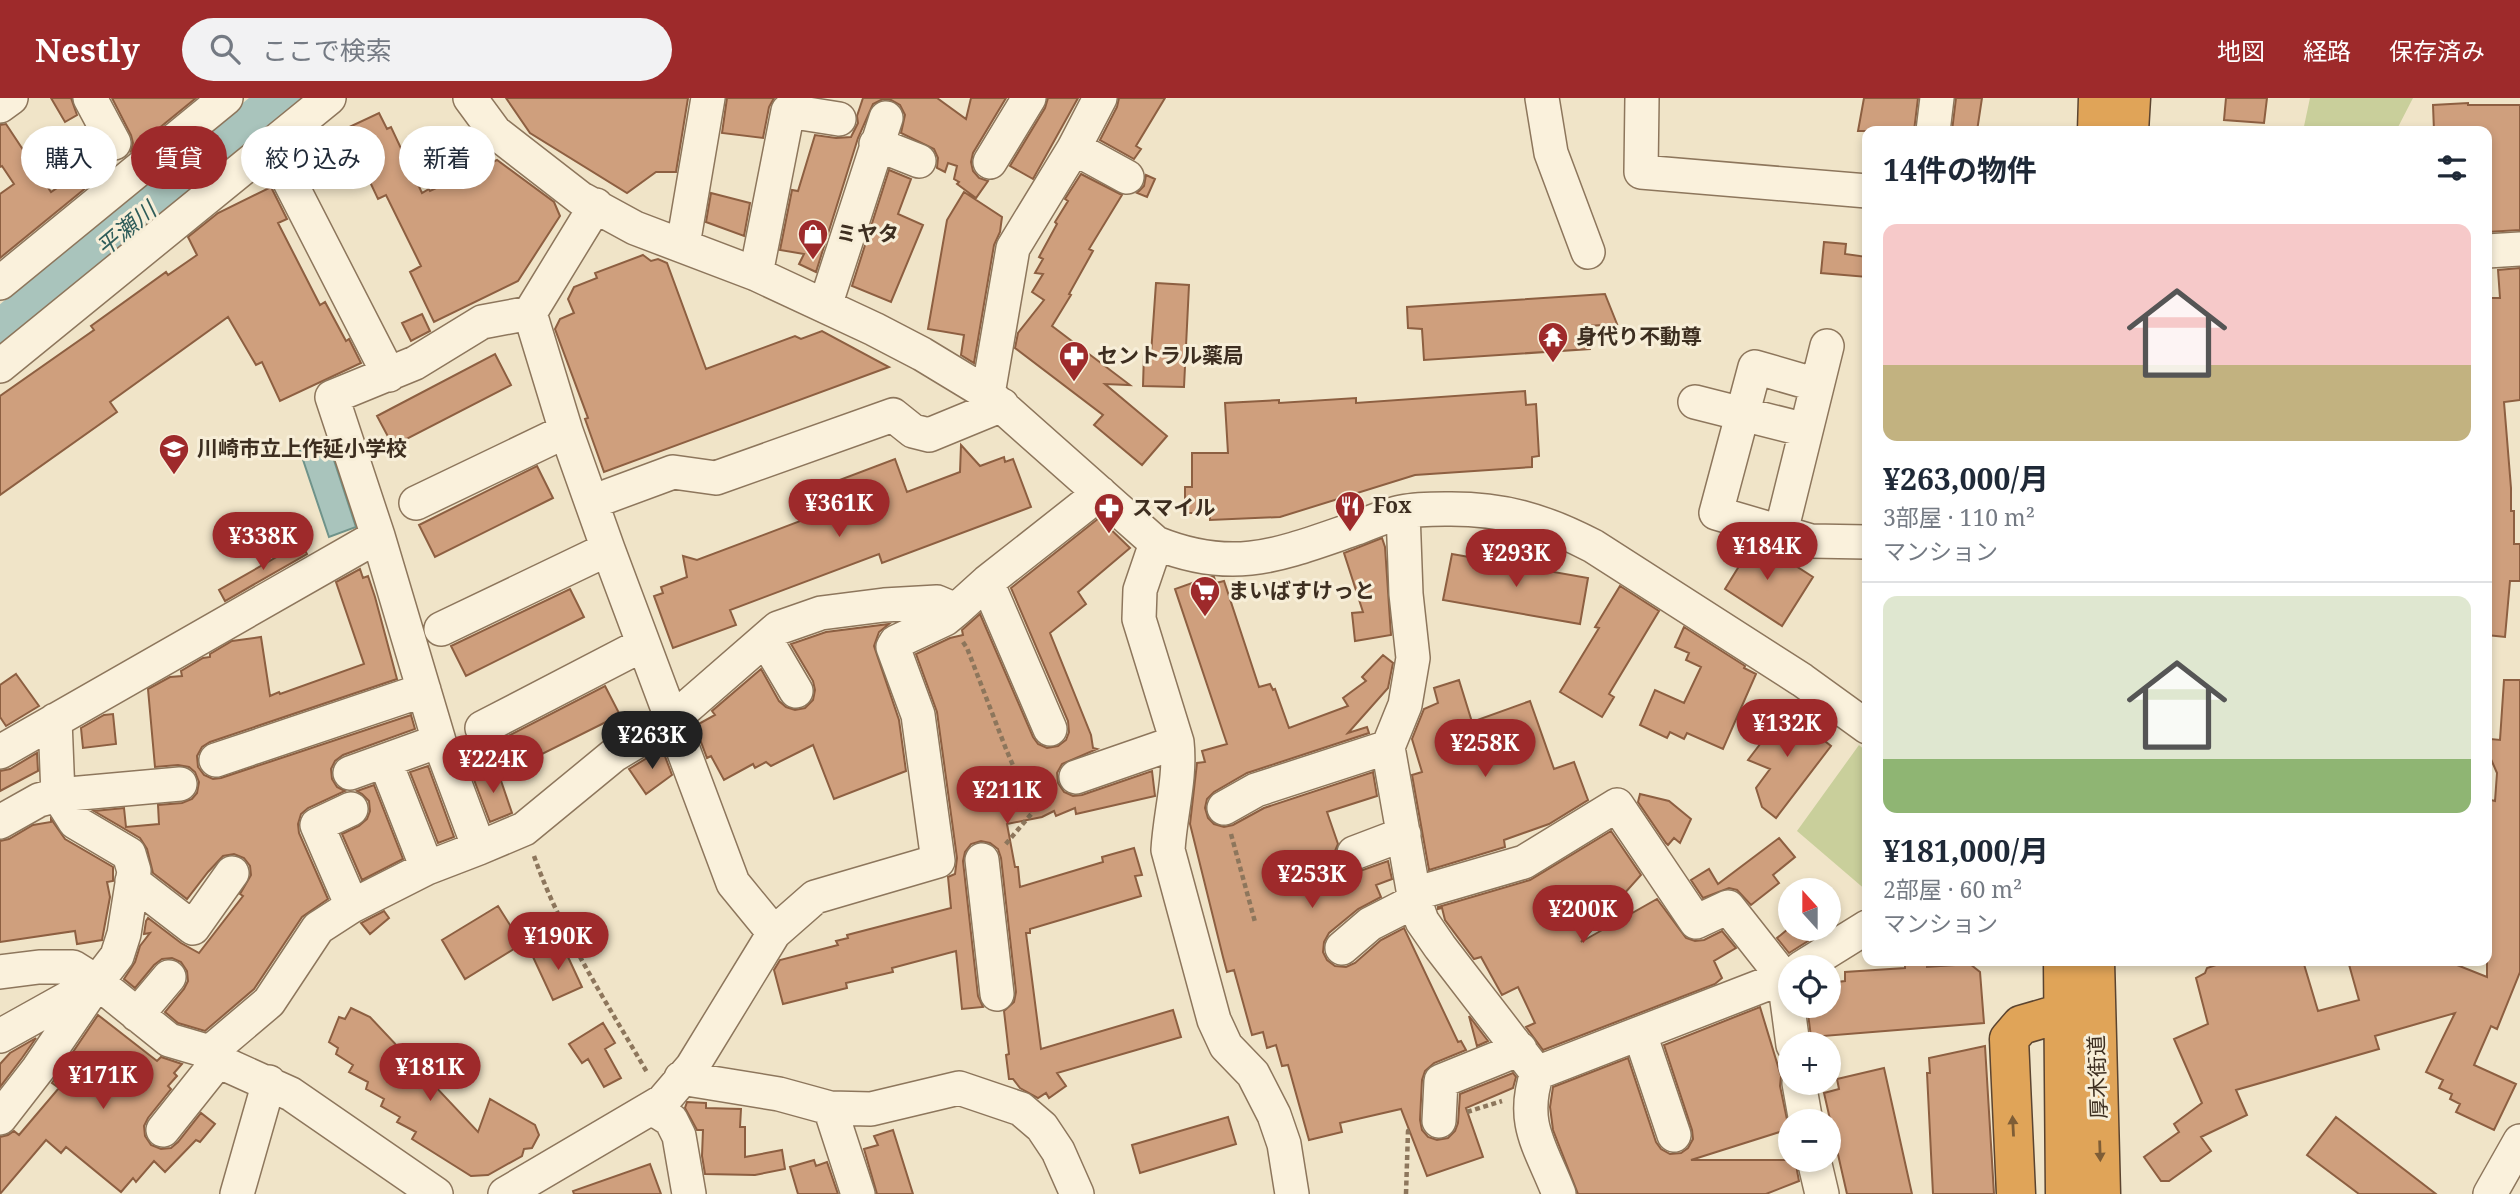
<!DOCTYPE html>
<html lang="ja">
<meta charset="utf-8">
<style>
body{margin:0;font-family:"Noto Serif","Noto Sans JP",serif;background:#f2f2f3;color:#1f2937;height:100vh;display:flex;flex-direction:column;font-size:26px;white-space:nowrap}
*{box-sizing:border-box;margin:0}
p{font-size:23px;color:#747a83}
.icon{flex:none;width:38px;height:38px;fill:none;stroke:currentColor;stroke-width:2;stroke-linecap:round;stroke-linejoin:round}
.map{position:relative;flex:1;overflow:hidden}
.panel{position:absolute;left:1862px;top:28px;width:630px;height:840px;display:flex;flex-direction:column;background:#fff;border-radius:14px;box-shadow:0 4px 10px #0003}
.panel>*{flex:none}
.top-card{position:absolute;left:21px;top:28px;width:665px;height:63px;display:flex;gap:14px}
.needle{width:46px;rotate:339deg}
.tools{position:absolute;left:1778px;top:780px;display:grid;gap:14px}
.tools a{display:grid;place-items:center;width:63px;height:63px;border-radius:50%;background:#fff;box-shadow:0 4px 10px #0003;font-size:35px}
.price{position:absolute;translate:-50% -60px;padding:0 16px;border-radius:24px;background:#9e2a2b;color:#fff;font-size:23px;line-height:46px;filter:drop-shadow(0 2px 4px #0008)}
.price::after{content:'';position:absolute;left:50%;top:42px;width:21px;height:16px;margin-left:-10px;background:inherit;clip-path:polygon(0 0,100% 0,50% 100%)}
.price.on{background:#222;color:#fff}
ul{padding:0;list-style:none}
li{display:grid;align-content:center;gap:14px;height:371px;padding:0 21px}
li+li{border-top:2px solid #e0e1e3}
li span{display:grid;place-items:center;height:217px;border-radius:14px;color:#555}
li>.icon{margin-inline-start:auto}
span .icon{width:126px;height:126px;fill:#fffc;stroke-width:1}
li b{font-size:30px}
h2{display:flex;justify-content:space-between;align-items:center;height:84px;padding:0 21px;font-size:30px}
.chip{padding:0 24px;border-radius:32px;background:#fff;box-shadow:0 4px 10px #0003;font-size:24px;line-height:63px}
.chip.on{background:#9e2a2b;color:#fff}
header{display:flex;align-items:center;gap:42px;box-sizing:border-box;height:98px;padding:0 35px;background:#9e2a2b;color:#fff}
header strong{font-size:33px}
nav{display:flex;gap:38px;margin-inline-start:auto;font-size:24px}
.search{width:490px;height:63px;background:#f2f2f3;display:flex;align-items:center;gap:18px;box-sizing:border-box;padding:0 24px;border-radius:38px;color:#747a83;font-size:26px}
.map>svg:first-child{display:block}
</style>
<header>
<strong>Nestly</strong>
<div class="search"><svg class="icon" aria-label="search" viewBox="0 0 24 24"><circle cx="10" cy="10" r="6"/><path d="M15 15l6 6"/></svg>ここで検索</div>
<nav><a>地図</a><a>経路</a><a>保存済み</a></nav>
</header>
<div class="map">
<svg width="2520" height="1096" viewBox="0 0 2520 1096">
<rect width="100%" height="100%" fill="#f0e4c8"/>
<path fill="#c9cf9b" d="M2310 0H2413L2396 33H2303Z
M1859 647 1867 654V793L1797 733Z"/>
<path fill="#a9c4bc" stroke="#6f938a" stroke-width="2" d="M327 341 356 429 329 439 299 350Z"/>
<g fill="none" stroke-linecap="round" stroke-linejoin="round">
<path stroke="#a9c4bc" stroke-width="46" d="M0 236 285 0"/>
</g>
<path fill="#cf9f7d" stroke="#8d5f41" stroke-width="2" d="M51 0H71L77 17 65 24Z
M112 0H196L131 53 133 45 131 37Z
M506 0H688L676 74H656L627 95 530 35Z
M727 0H774L769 9 763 40 722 35Z
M863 0H937L966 21 971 0H1006L973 55 971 64 973 73 979 80 988 83 976 100 957 86 959 84 954 81 957 68 948 65 945 74 937 70 938 60 934 51 901 35 905 17 900 7 891 2 883 1 873 6 858 40 816 174 799 166 804 156 780 152 792 92 798 93 815 37 836 40 851 39 858 25 857 18Z
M1048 0H1078L1033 81 1010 68 1045 10Z
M1119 0H1165L1136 48 1141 51 1134 61 1100 42 1117 9Z
M1864 0H1918L1914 33H1858Z
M1956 0H1982L1977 33H1952Z
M2226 0H2267L2264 25 2224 22Z
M2468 5V7H2520V132L2487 134V33H2434L2433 7Z
M379 15 387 31 391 29 422 95 429 91 430 93 497 62 554 104 560 118 518 183 434 224 410 174 421 168 386 97 378 101 345 31Z
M6 26 51 94 85 71 93 84 0 160V96L14 86 2 68 0 69V27Z
M889 72 911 81 898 116 923 127 891 204 852 188Z
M1081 76 1122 97 1089 151 1093 153 1069 196 1071 197 1052 228 1130 287 1105 286 1167 338 1142 367 1094 327 1103 317 1015 250 1018 235 1044 202 1032 194 1043 176 1035 175 1043 161 1039 159 1057 126 1055 124 1068 103 1065 101Z
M1146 77 1155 81 1147 99 1137 95 1144 88Z
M271 89 287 121 278 125 320 207 325 204 346 243 349 241 361 265 280 303 262 264 256 267 228 219 110 304 117 314 0 397V298L94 232 91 228 166 174 168 177 197 157 188 139 218 115Z
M964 94 1002 119 1000 134 994 147 974 265 961 257 964 237 928 231 947 122Z
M711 95 750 105 744 138 706 124Z
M1824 144 1846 146 1845 156 1867 159V179L1821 175Z
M643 157 651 163 658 161 667 165 706 271 795 238 801 241 822 233 889 269 604 374 585 321 588 320 555 231 560 221 574 215 568 201 574 189 597 180 595 175Z
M2520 170V302L2504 304 2511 390V413H2514V446H2520V483H2510L2505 539 2487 537V413H2490V362H2487V200H2500L2498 172Z
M1156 185 1189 187 1184 289 1143 288 1144 255 1151 256Z
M1605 196 1617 226 1589 228 1590 251 1424 262 1422 231 1408 230 1407 209Z
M422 216 430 233 411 243 402 225Z
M495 256 511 287 393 348 377 318Z
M1525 293 1526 307 1536 306 1539 358 1532 359V369L1415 377 1280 419 1210 422V415H1185V389H1192V355H1228L1225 305 1279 302V305L1356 300V305Z
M961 347 980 368 1004 359 1005 364 1013 361 1031 409 882 465 879 456 730 512 736 527 673 550 654 498 663 495 661 489 687 479 683 458 697 462 811 419 805 402 822 391 821 389 895 361 907 394 960 374Z
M537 368 553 400 435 459 419 427Z
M1099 420 1130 450 1078 494 1086 506 1050 535 1091 637 1093 650 1097 651 1062 666 1057 675 1058 685 1064 694 1073 698 1082 697 1152 673 1155 698 1076 716 1075 710 1056 718 1054 713 1042 719 1007 726 1015 769H1018L1020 789 1103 764 1102 759 1134 750 1142 777 1135 778 1141 798 1030 831V835H1026L1041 951 1173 912 1181 939 1057 975 1066 988 1049 1000 1046 995 1038 1000 1020 990 1013 981H1009L1006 957 1009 956 1004 913 1014 904 1016 894 1001 760 998 751 990 745 981 743 971 746 965 754 963 763 978 898 983 909 962 911 956 853 892 870 893 874 846 885 847 890 783 906 774 872 780 862 838 847 836 843 848 840 847 837 951 810 948 779 955 776 957 760 937 614 916 556 950 540 963 537 962 532 980 516 1033 639 1038 646 1047 650 1058 648 1066 642 1069 634 1068 623 1011 490Z
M1382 440 1385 449 1391 537 1355 543 1352 515 1363 514 1344 455Z
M1742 443 1768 450 1813 479 1782 528 1725 491 1741 465 1731 460Z
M301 445 307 456 225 503 219 492Z
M1452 456 1588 480 1580 526 1443 502Z
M360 471 363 480 368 478 375 499 397 581 210 644 202 649 197 658 198 669 204 677 213 681 221 680 411 617 415 631 343 657 335 663 331 671 332 681 337 689 345 693 308 710 301 716 298 726 299 735 328 801 302 819 254 891 205 933 178 925 165 914 184 891 188 883 187 873 181 864 172 860 162 861 154 867 135 890 124 881 135 864 140 848 150 835 144 836 146 823 148 820 181 845 199 855 243 798 240 796 251 777 250 768 244 760 234 756 223 758 208 774 187 801 153 775 147 751 140 740 94 713 124 710 126 729 159 726 158 707 182 705 192 701 197 695 199 684 195 674 189 669 178 667 155 669 148 591 170 579 182 578 181 573 203 560 210 559V556L232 543 261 539 270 598 279 594 280 596 364 566 336 484Z
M1209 479H1214L1216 485 1224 483 1259 589 1270 586 1273 592 1275 591 1289 630 1348 608 1343 600 1366 583 1362 579 1383 557 1393 565 1388 590 1348 635 1367 629 1369 635 1247 675 1214 694 1207 701 1205 710 1208 720 1214 726 1224 729 1233 727 1264 710 1373 674 1377 698 1327 714 1338 746 1335 753 1336 761 1341 769 1350 774 1360 773 1388 763 1392 781 1376 787 1381 799 1358 811 1329 835 1324 844 1323 854 1327 862 1335 868 1346 869 1355 865 1381 842 1404 830 1458 944 1461 943 1466 952 1434 965 1425 973 1422 982 1420 1022 1422 1032 1428 1039 1437 1042 1448 1040 1455 1033 1458 1025 1460 996 1513 975 1516 979 1513 990 1466 1010 1483 1059 1427 1078 1401 1011 1340 1025 1342 1034 1309 1042 1288 967 1282 968 1276 947 1267 950 1263 934 1252 937 1234 872 1227 874 1223 859 1190 726 1197 665 1205 664 1202 653 1227 646 1175 491Z
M1620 488 1659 513 1609 596 1614 599 1602 619 1560 594 1599 530 1595 529Z
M570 491 584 519 466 578 451 548Z
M889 526 879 534 874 548 899 622 906 673 834 701 813 647 771 668 766 664 755 670 753 666 724 682 711 658 707 660 695 628 715 617 712 613 761 571 779 603 786 609 795 612 805 610 813 602 815 592 813 583 791 546 826 534Z
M1684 529 1745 568 1744 570 1756 576 1723 651 1687 635 1684 641 1670 634 1667 640 1640 627 1655 592 1684 605 1701 569 1686 562 1689 555 1675 549Z
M16 576 39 608 6 628 0 619V587Z
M1459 582 1472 624 1530 603 1554 671 1574 664 1588 702 1549 726 1504 742 1505 749 1429 772 1412 677 1422 674 1412 641 1424 611 1438 605 1434 590Z
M2504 582H2520V874L2497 931 2491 928 2474 967 2516 986 2494 1032 2456 1014 2460 1006 2450 1001 2452 996 2439 990 2443 982 2426 974 2455 915 2375 938 2379 951 2236 992 2247 1017 2201 1039 2211 1053 2169 1083H2161L2144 1059 2179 1034 2174 1026 2202 1005 2174 941 2208 926 2196 880 2205 875 2207 870 2228 863H2303L2318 913 2359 902 2348 863H2447L2487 879V701L2495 703 2497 675 2490 659 2491 641 2500 642Z
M605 588 620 617 502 676 489 648Z
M1792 604 1812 621 1806 628 1831 648 1776 720 1762 709 1756 690 1770 671 1748 662Z
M113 616 116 646 83 650 81 630 104 617Z
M660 652 663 653 672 677 646 696 629 671Z
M37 655 38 673 0 693V673L10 671Z
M428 668 454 739 438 745 410 674Z
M497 671 512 715 490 724 473 679Z
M374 687 403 761 362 782 342 736 359 728 367 721 370 713 369 703 362 696 357 693Z
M1640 696 1669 703 1691 721 1680 745 1674 740 1668 747 1666 745 1638 704Z
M51 721 65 741 113 769V783L107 784 110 799 102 842 77 846 75 833 0 844V743L9 741 33 727 51 724Z
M1611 733 1641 777 1581 844 1657 801 1686 840 1695 843 1704 842 1722 833 1736 850 1714 863 1722 880 1715 886 1543 952 1526 929 1535 925 1518 889 1502 897 1481 859 1474 861 1445 822 1442 810 1438 811V809L1530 782Z
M1779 740 1795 759 1773 777 1779 785 1751 807 1737 792 1729 790 1703 800 1691 782 1709 771 1718 786Z
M498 808 522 846 465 881 442 842Z
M384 813 389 820 370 836 361 825Z
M1788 831H1827L1789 855 1777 840Z
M562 846 582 889 553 902 533 859Z
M1905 863H1927V869L1970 866 1980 874 1984 925 1811 939 1807 908H1829V885L1845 883V874L1905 870Z
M1760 909 1781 978 1780 988 1789 1031 1691 1062H1795L1799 1083 1766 1096H1578L1553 1032 1550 1009 1553 989 1628 960 1656 1044 1661 1051 1670 1056 1681 1055 1688 1050 1693 1041 1692 1032 1664 947Z
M351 910 370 919 478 1034 490 1001 535 1027 539 1037 532 1050 524 1051 522 1058 488 1077 471 1078 412 1041 416 1034 397 1024 400 1019 381 1008 384 1001 366 991 368 984 349 974 353 967 336 956 338 950 329 944 339 919 345 921Z
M98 917 157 963 161 959 182 966 174 975 177 978 168 988 171 991 148 1020 144 1028 145 1038 151 1047 161 1051 171 1050 178 1044 201 1015 215 1026 200 1044 196 1042 165 1074 154 1063 136 1084 133 1080 121 1094 66 1049 61 1055 46 1042 0 1096V1039L8 1037 14 1033 19 1037 59 990 52 985Z
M1469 918 1488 943 1477 948Z
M603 925 615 945 605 951 621 980 604 989 588 961 582 965 569 946Z
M36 940 22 960 0 989V966L10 955Z
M1985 948 1994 1096H1933L1927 975H1930L1929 960Z
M1884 970 1912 1096H1847L1824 995 1839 991 1837 981Z
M687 1004 706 1005V1010L741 1011 740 1029H745V1059L782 1052 785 1071 755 1077 705 1076 702 1058 703 1032H697L685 1010Z
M1228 1019 1236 1046 1140 1075 1132 1047Z
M2336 1019 2436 1096H2359L2307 1057Z
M893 1032 913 1096H877L864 1051 878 1047 874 1038Z
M814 1062 816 1068 827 1064 838 1096H798L790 1069Z
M650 1066 661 1096H574L573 1093Z"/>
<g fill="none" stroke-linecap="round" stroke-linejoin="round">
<g stroke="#8d765c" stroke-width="36">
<path id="minor" d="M90 0 114 45
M470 0 495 34 580 100 635 130 756 176 874 231 922 256 988 296 1156 445C1235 477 1281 456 1357 430 1372 424 1387 417 1402 414 1416 411 1431 411 1445 411 1502 410 1543 422 1593 448L1802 582 1867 629
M1542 0 1551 55 1588 154
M1642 0 1641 74 1867 93
M0 8 11 0
M1933 33 1937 0
M876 46 919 63
M271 47 389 277
M1074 50 1127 79
M990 64 1029 0
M596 107 530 215 566 333 608 451 733 785 774 835
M683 147 708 0
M2487 153 2520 151
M756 176 788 13 839 21
M0 185 226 0
M825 208 886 20
M530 215 482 224 415 265 332 299 378 438 439 643 479 750 524 731 614 657 671 623 778 530 821 515 884 507 937 504 956 512 987 484 1100 395
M0 268 329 0
M1817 287 1755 269 1716 415 1811 443 1867 444
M988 296 1013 150 1074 50 1100 0
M1695 304 1806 332
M592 404 673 374 716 380 893 317 913 333 929 337 1002 307
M416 405 566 333
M1403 414 1406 496 1413 560 1405 607 1388 649 1415 803 1422 823 1440 849 1537 975
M1781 434 1827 248
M1156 445 1140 492 1139 521 1177 644C1181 680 1170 716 1168 752L1214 922 1226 948 1253 976 1274 1017 1284 1046 1292 1096
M987 484 1050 631
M441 531 608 451
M766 542 796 593
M482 630 642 547
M0 654 378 438
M216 662 424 592
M385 663 427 770
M350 675 439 643
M1076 679 1177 644
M1224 710 1256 692 1388 649
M351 711 317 727 352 808
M0 724 39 702 58 697 180 686
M1354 755 1404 736
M982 762 997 896
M132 783 193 830 232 775
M1414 796 1524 764 1617 707 1696 824 1728 809 1784 880 1793 947
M1342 850 1370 826 1415 803
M1801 870 1867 829
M0 874 39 869H73L97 884 169 942 210 954 218 963 291 996 436 1096
M137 917 169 879
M1640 936 1674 1037
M0 938 97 884 117 858 124 836 134 773 129 756 75 724 58 697 55 622
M210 954 269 904 318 830 352 808 427 770 479 750
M681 980 779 996 830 1010 871 1011 959 990 1021 1011 1042 1029 1058 1053 1077 1096
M1799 985 1806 1024
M652 1010 671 1022 679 1038 689 1096
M830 1010 858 1096
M0 1020 38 971 94 889
M1439 1023 1441 983 1520 951
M163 1032 218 963
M1814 1062 1822 1096
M237 1096 269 984
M505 1096 663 1003 692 969 774 835 815 799 938 763 918 617 893 549 896 544 945 521 956 512
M1559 1096C1541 1049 1520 1026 1537 975L1790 877
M2490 1096 2520 1043"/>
</g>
<g stroke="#5b4430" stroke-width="41">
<path id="highway" d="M2097 33 2098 0
M2129 33 2131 0
M2063 863 2065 1096
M2095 863 2101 1096
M2016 1096 2009 941 2021 927 2062 915"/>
</g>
<path stroke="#8d765c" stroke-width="4.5" stroke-dasharray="5 3.5" stroke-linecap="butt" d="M963 544 967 550 1006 651 1033 714 1004 748
M1231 736 1255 824
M534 758C561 835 607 905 648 976
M1467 1014 1502 1003
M1406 1096 1408 1033 1412 1032"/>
<use href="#minor" stroke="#faf1dc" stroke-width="33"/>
<use href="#highway" stroke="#e0a458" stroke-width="38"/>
</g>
<defs><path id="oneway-solid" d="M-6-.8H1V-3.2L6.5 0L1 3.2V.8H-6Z" transform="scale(1.75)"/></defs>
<g fill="#7e5d36">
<use href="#oneway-solid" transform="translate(2013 1028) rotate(-93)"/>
<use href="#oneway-solid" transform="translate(2100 1053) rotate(88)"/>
</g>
<defs>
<g id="shop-pin" transform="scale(1.575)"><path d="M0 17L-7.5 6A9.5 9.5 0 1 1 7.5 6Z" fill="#9e2a2b" stroke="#f7eed8"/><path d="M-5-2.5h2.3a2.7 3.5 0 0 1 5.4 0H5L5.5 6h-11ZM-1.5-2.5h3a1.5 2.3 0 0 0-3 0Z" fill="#fff"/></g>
<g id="temple-pin" transform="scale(1.575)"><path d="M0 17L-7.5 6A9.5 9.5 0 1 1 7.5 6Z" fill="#9e2a2b" stroke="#f7eed8"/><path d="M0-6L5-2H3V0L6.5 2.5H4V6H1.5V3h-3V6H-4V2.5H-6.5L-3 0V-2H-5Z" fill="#fff"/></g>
<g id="pharmacy-pin" transform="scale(1.575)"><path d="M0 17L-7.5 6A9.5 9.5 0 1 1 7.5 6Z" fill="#9e2a2b" stroke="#f7eed8"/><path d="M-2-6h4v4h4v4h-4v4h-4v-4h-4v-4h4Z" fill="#fff"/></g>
<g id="school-pin" transform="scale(1.575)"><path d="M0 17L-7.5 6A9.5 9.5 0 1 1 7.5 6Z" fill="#9e2a2b" stroke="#f7eed8"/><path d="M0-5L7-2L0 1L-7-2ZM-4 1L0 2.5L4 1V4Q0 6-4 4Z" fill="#fff"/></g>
<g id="restaurant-pin" transform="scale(1.575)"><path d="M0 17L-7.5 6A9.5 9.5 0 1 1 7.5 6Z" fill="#9e2a2b" stroke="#f7eed8"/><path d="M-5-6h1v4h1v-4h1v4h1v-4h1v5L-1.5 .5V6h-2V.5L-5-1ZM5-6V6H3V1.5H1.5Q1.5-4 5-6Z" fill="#fff"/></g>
<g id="supermarket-pin" transform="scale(1.575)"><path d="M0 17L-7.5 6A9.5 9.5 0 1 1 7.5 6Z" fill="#9e2a2b" stroke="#f7eed8"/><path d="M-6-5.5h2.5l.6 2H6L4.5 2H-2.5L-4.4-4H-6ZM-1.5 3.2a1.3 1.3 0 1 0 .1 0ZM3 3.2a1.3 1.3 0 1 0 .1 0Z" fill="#fff"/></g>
</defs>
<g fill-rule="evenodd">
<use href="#shop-pin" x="813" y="136"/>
<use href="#temple-pin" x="1553" y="239"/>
<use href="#pharmacy-pin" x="1074" y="258"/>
<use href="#school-pin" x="174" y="351"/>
<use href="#restaurant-pin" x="1350" y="408"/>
<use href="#pharmacy-pin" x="1109" y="410"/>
<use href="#supermarket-pin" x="1205" y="493"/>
</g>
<g text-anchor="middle" stroke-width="6" stroke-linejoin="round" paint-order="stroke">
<g font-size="21" font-weight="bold" fill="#3d2e20" stroke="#f7eed8" text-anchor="start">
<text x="836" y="143">ミヤタ</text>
<text x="1576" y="246">身代り不動尊</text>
<text x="1097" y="265">セントラル薬局</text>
<text x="197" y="358">川崎市立上作延小学校</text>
<text x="1373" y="415">Fox</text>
<text x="1132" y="417">スマイル</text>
<text x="1228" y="500">まいばすけっと</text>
</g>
<g font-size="21" fill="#3d2e20" stroke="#f7eed8">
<text transform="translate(2098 979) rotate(-92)" y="7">厚木街道</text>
</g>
<g font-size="23" font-style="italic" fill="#2f5d5a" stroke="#f7eed8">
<text transform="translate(126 131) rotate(-40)" y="8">平瀬川</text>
</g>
</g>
</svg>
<div class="tools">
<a><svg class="needle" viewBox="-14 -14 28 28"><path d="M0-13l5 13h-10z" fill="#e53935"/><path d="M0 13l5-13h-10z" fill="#747a83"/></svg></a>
<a><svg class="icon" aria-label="locate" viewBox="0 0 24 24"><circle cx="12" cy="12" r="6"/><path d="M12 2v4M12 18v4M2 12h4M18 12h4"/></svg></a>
<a>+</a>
<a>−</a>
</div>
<b class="price" style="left:839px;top:441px">¥361K</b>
<b class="price" style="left:263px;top:474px">¥338K</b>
<b class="price" style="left:1767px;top:484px">¥184K</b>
<b class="price" style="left:1516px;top:491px">¥293K</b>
<b class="price" style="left:1787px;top:661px">¥132K</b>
<b class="price on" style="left:652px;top:673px">¥263K</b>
<b class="price" style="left:1485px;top:681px">¥258K</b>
<b class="price" style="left:493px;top:697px">¥224K</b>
<b class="price" style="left:1007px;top:728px">¥211K</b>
<b class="price" style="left:1312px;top:812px">¥253K</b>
<b class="price" style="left:1583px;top:847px">¥200K</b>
<b class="price" style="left:558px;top:874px">¥190K</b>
<b class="price" style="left:430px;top:1005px">¥181K</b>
<b class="price" style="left:103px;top:1013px">¥171K</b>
<div class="top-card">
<a class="chip">購入</a>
<a class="chip on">賃貸</a>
<a class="chip">絞り込み</a>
<a class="chip">新着</a>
</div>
<section class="panel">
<h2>14件の物件<svg class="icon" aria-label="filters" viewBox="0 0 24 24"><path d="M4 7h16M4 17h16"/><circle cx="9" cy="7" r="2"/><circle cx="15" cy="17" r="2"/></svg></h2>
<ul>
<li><span style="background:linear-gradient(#f6c9c9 65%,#c2b280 0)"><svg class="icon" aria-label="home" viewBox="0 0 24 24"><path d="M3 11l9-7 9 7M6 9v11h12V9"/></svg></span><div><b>¥263,000/月</b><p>3部屋 · 110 m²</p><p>マンション</p></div></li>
<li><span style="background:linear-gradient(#dfe7d0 75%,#8fb573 0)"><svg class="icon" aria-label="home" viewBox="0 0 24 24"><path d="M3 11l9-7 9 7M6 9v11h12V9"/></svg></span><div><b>¥181,000/月</b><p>2部屋 · 60 m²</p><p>マンション</p></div></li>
</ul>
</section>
</div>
